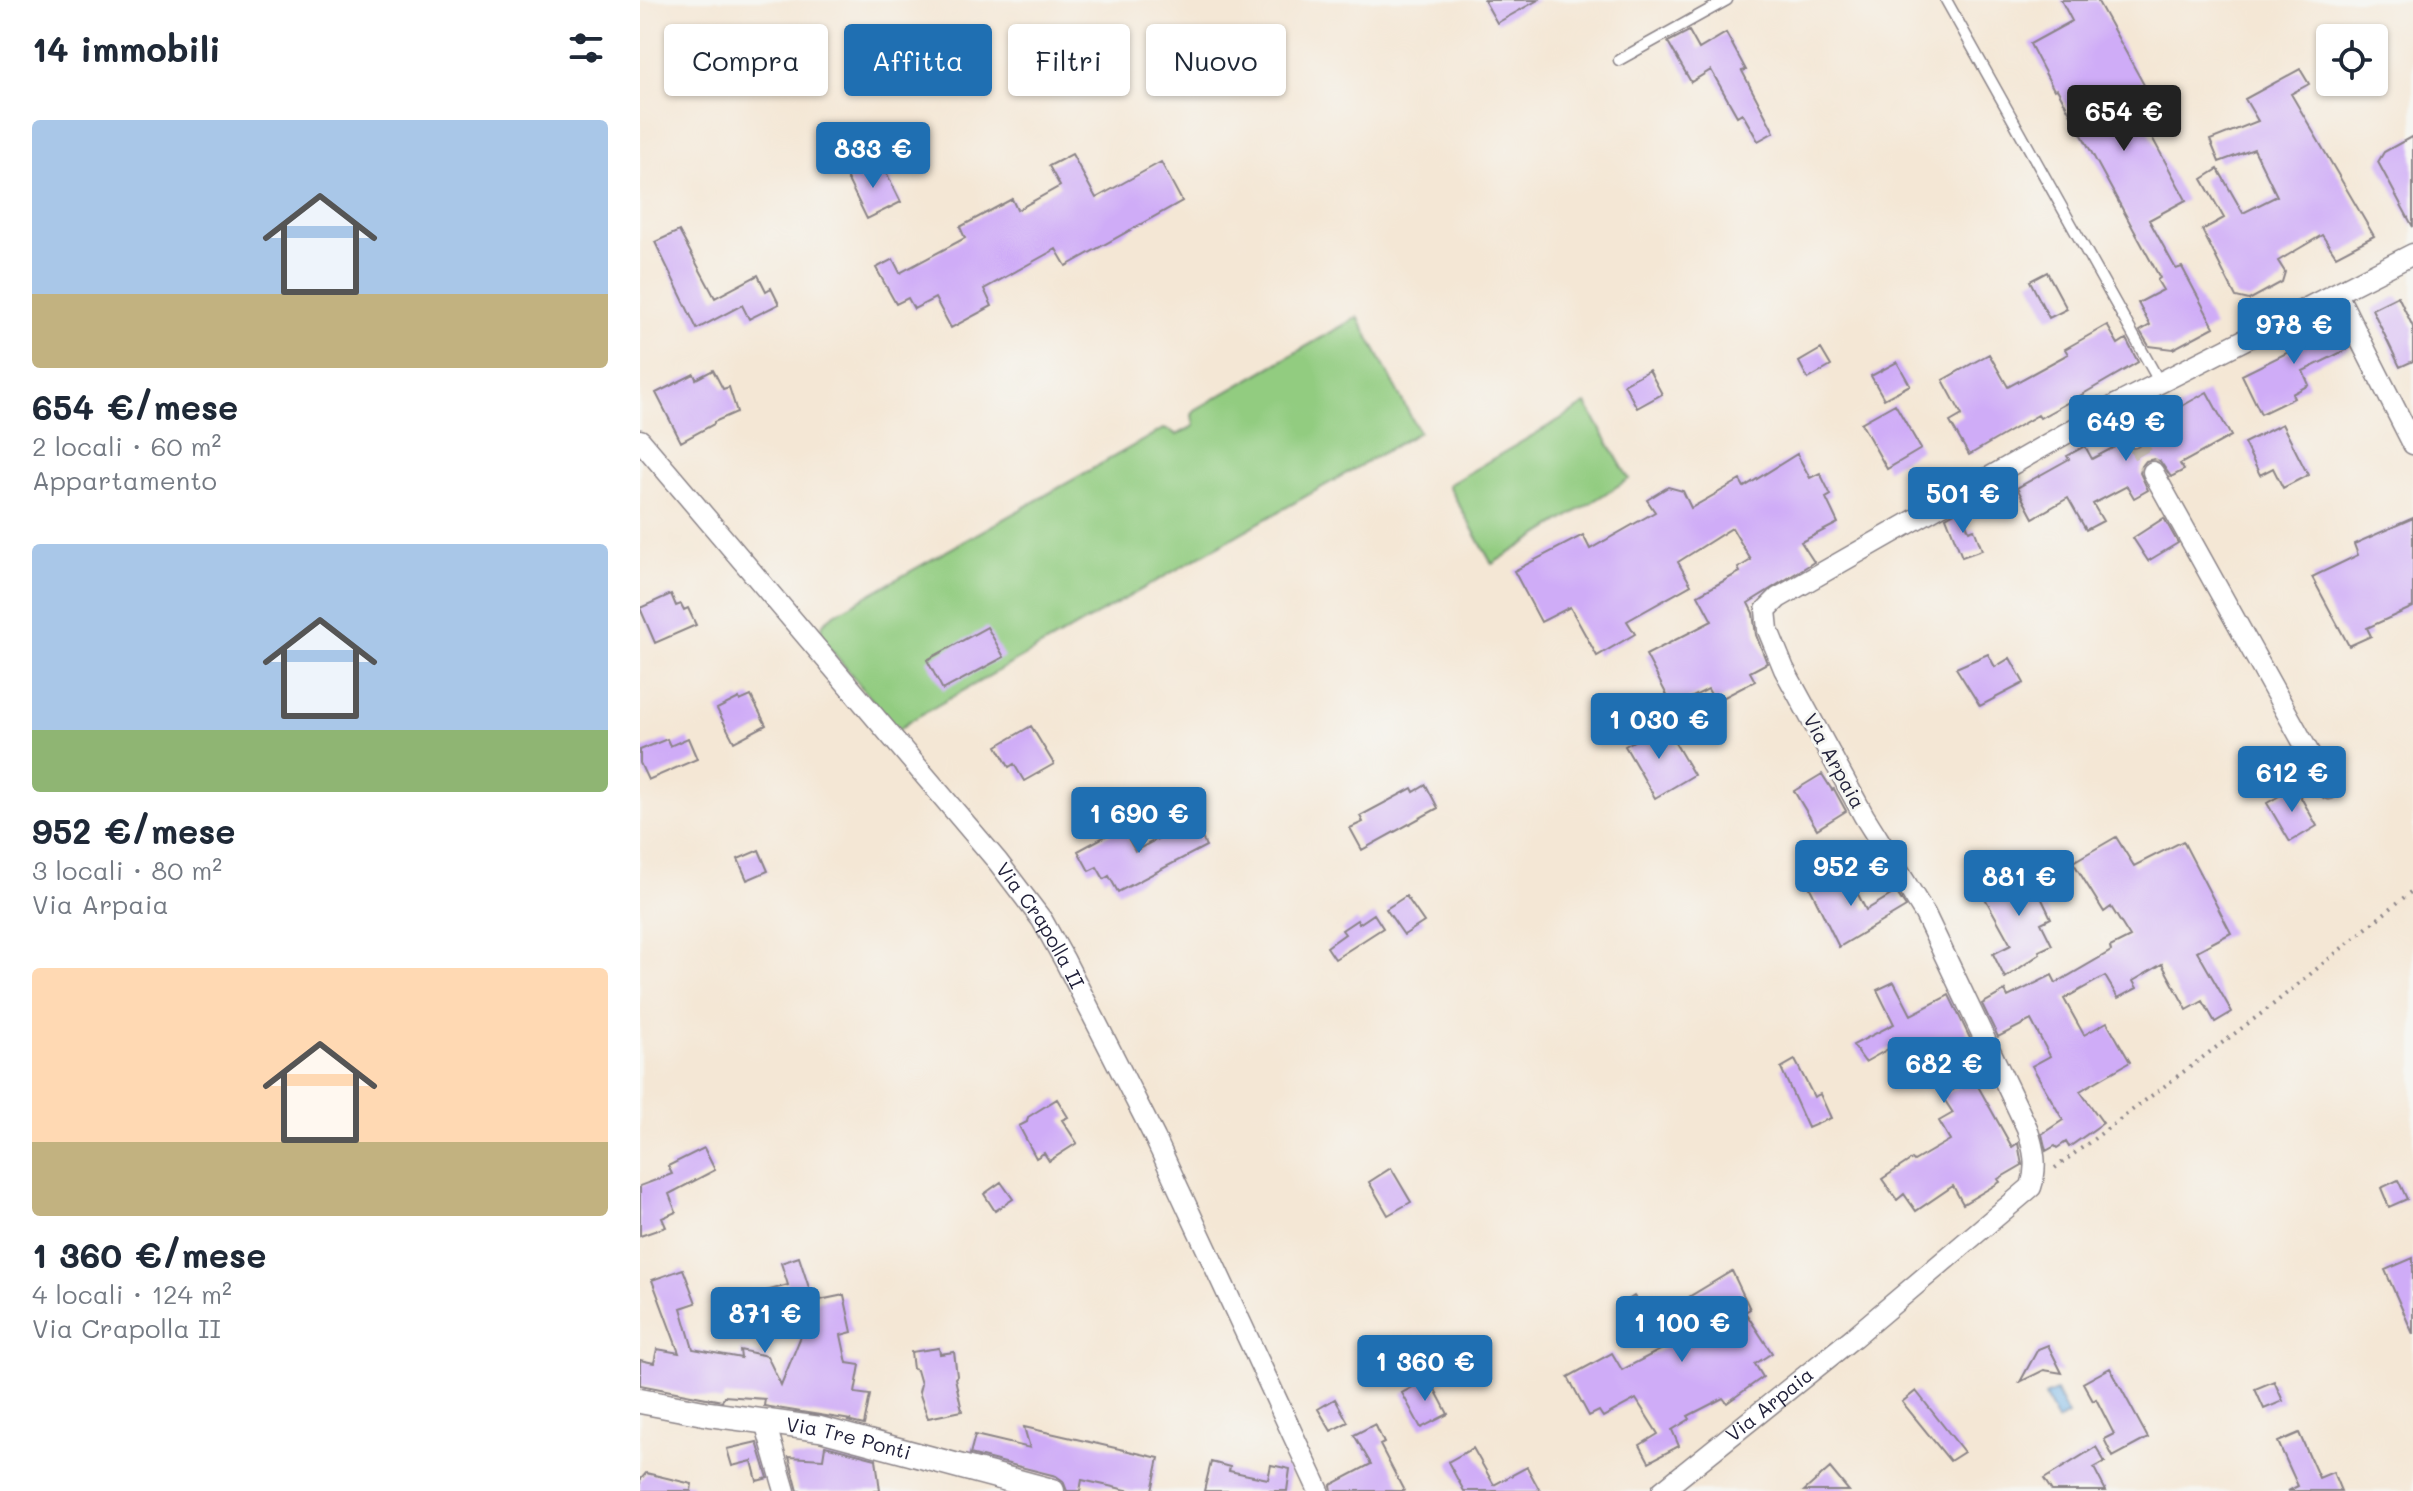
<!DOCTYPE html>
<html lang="it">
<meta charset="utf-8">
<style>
body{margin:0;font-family:Mali,sans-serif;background:#f6f6f7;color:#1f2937;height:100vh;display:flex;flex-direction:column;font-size:30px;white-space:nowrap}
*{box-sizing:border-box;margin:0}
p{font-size:26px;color:#747a83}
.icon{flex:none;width:44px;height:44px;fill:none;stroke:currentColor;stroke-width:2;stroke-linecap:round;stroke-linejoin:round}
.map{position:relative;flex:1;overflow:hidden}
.drawer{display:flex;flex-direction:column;background:#fff;width:640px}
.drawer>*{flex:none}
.guide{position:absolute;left:24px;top:24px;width:760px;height:72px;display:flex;gap:16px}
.fabs{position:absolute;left:1676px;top:24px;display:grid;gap:16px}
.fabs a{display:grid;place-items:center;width:72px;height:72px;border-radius:8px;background:#fff;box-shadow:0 2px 6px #0004;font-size:40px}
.price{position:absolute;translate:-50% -68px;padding:0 18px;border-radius:8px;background:#1f6fb2;color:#fff;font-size:26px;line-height:52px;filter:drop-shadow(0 2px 4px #0008)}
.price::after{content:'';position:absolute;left:50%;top:48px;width:24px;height:18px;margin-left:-12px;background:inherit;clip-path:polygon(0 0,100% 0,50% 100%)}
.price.active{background:#222;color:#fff}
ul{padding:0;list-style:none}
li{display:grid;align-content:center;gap:16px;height:424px;padding:0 32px}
li span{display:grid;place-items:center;height:248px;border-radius:8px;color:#555}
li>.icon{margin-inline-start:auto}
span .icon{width:144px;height:144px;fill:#fffc;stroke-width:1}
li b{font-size:34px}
h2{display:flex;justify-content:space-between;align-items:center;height:96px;padding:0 32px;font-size:34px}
.tag{padding:0 28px;border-radius:8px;background:#fff;box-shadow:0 2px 6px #0004;font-size:28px;line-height:72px}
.tag.active{background:#1f6fb2;color:#fff}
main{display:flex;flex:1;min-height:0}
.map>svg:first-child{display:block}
</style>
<main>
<section class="drawer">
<h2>14 immobili<svg class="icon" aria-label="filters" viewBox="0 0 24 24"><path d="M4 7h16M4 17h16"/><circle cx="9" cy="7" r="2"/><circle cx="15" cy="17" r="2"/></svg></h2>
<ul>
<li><span style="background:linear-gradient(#a9c7e8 70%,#c2b280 0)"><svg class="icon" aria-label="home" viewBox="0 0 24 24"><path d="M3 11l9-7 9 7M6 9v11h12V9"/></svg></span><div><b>654 €/mese</b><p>2 locali · 60 m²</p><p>Appartamento</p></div></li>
<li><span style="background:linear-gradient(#a9c7e8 75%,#8fb573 0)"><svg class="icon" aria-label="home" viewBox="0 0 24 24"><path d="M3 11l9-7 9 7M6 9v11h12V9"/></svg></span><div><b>952 €/mese</b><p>3 locali · 80 m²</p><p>Via Arpaia</p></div></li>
<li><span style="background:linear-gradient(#ffd9b3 70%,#c2b280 0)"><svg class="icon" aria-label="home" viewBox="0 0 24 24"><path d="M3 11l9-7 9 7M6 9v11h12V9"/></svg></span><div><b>1 360 €/mese</b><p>4 locali · 124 m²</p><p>Via Crapolla II</p></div></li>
</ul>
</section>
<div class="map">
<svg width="1773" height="1491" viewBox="0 0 1773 1491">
<rect width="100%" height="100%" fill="#f6f6f2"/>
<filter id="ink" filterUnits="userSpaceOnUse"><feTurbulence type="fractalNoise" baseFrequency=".0125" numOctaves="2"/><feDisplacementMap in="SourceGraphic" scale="16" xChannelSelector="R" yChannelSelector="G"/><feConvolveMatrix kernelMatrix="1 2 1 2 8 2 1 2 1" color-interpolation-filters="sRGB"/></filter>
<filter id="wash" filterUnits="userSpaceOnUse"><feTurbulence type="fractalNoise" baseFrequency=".006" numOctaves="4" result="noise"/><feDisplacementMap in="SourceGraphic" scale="32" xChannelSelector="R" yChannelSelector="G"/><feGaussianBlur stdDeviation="1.8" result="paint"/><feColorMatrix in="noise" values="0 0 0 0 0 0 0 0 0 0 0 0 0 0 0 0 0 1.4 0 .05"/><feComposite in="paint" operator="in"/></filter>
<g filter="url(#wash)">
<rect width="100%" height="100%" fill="#f4e7d5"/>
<path fill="#92cc80" stroke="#5a775e" stroke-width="2" d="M718 317 779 432 270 721 257 731 179 635 184 622 193 615 523 429 531 431 537 435 554 426 552 415 555 410Z
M946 404 989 479 852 564 808 485Z"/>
<path fill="#73b4e7" stroke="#4a6b91" stroke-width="2" d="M1416 1391 1428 1415 1417 1421 1405 1396Z"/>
<g id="blocks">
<path fill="#cfacf7" d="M844 0H898L857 23Z
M1421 0H1457L1524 121 1508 130 1546 200 1509 220 1536 269 1542 267 1574 327 1533 349 1509 346 1500 331 1510 325 1498 303 1523 290 1517 280 1520 278 1417 89 1414 90 1390 44 1432 21Z
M1049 31 1059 49 1086 33 1106 70 1102 71 1134 132 1118 141 1102 113 1097 116 1071 70 1051 82 1028 42Z
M1660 69 1669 84 1651 94 1734 236 1696 256 1682 235 1638 261 1645 272 1642 282 1609 300 1596 297 1562 230 1584 218 1562 179 1578 169 1603 213 1637 196 1614 149 1579 162 1570 140 1618 121 1605 99Z
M1773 136V227L1738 162 1744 152Z
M432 154 456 198 521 162 542 201 426 266 416 249 344 289 352 306 311 328 295 298 274 309 268 298 256 304 236 268 253 259 260 273 325 238 320 227 372 199 377 210 420 186 409 166Z
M220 164 226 175 243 166 261 202 227 219 204 172Z
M39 231 75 298 118 275 126 291 131 288 139 304 109 319 102 305 57 329 15 242Z
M1407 272 1427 309 1409 318 1390 281Z
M1758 296 1773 327V361L1760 367 1732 309Z
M1681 318 1687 331 1698 325 1710 348 1663 371 1669 385 1652 394 1654 398 1621 414 1602 375 1667 343 1660 328Z
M1467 325 1478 344 1486 339 1498 362 1443 394 1400 418 1398 415 1329 455 1310 422 1322 415 1303 380 1349 354 1368 387 1428 354 1425 349Z
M1181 349 1191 366 1168 379 1159 362Z
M1257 362 1270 385 1244 399 1231 376Z
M73 370 83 389 89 387 97 412 74 422V424L41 442 16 393 54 374 56 379Z
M1009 370 1022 394 997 408 984 384Z
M1567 392 1591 436 1540 464 1544 470 1531 477 1520 461 1514 459 1506 461 1502 466 1500 473 1508 490 1494 498 1487 486 1453 504 1463 521 1446 530 1428 498 1393 518 1377 488 1429 459 1427 456 1445 446 1452 459 1482 443 1487 448 1498 449 1504 443V431L1537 413 1535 410Z
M1255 404 1281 449 1247 469 1221 423Z
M1642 424 1668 475 1643 488 1633 468 1620 475 1604 443Z
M1157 454 1170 478 1180 473 1191 495 1186 498 1198 523 1161 542 1174 562 1108 603 1113 613 1116 635 1127 663 1110 672 1115 681 1075 702 1068 689 1033 707 1006 655 1072 621 1058 595 1100 572 1098 568 1111 560 1092 528 1038 562 1051 585 987 621 995 634 957 656 930 607 901 622 874 571 943 535 950 549 1015 512 1007 500 1028 487 1043 491 1051 508 1100 480 1104 487Z
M1320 509 1329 531 1334 529 1342 550 1322 557 1306 517Z
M1524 518 1538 543 1508 561 1493 538Z
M1773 518V607L1727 628 1731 636 1709 646 1672 577 1718 555 1714 544Z
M31 594 36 606 41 604 44 610 48 608 56 625 15 643 0 608Z
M347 627 364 657 303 690 287 660Z
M1348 654 1355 667 1370 658 1384 683 1340 706 1316 668Z
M111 696 126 725 94 742 77 709 99 698 100 701Z
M1024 724 1054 775 1015 798 985 746Z
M391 726 414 764 384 781 374 764 369 767 357 746Z
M48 738 57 759 8 780 0 763V750L27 739 30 746Z
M1182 774 1192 790 1194 789 1206 811 1177 829 1154 791Z
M786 785 798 808 722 850 710 828 723 822 720 816 772 788 774 792Z
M1655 787 1677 826 1650 842 1627 803Z
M551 821 554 828 557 827 566 846 478 892 469 876 464 879 457 867 449 871 438 851 482 827 495 851Z
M1476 837 1494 866 1543 841 1591 933 1557 951 1592 1012 1575 1022 1563 1001 1547 1010 1522 964 1493 981 1497 988 1478 998 1465 976 1424 999 1444 1035 1467 1022 1490 1062 1440 1091 1463 1123 1429 1147 1426 1142 1417 1148 1415 1146 1406 1151 1402 1134 1423 1120 1392 1066 1410 1056 1391 1020 1358 1037 1342 1004 1365 991 1368 997 1412 975 1416 983 1471 951 1470 947 1490 937 1471 907 1464 912 1433 862Z
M119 850 128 871 107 880 98 859Z
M1390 864 1402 886 1397 889 1411 918 1401 923 1412 945 1399 951 1400 954 1365 978 1353 954 1371 945 1341 891Z
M1205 869 1226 910 1256 892 1266 907 1199 947 1170 888Z
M766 896 784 922 764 935 746 909Z
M734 914 743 928 695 959 687 947 705 934 702 930 717 920 719 924Z
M1254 982 1271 1015 1309 995 1343 1065 1330 1072 1372 1147 1378 1143 1382 1165 1358 1179 1360 1182 1323 1204 1313 1186 1276 1211 1264 1194 1257 1200 1242 1179 1272 1159 1274 1161 1310 1140 1299 1121 1313 1113 1302 1096 1320 1086 1302 1056 1271 1076 1250 1048 1225 1062 1213 1045 1254 1024 1237 990Z
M1155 1060 1174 1097 1180 1094 1191 1118 1168 1128 1141 1068Z
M417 1099 428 1117 422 1120 437 1143 409 1161 404 1153 396 1158 379 1126 387 1122 388 1117Z
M64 1148 75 1170 29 1194 36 1212 22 1218 26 1227 0 1236V1186L32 1174 28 1166Z
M751 1168 771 1202 748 1215 729 1182Z
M1758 1180 1767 1199 1749 1207 1741 1188Z
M361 1182 373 1199 355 1211 344 1194Z
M159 1257 174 1303 175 1301 204 1295 212 1332 201 1335 207 1363 220 1365 215 1393 230 1395 224 1425 207 1421 211 1420 124 1406 125 1399 84 1396 82 1401 0 1385V1360L14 1363 17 1349 39 1353 12 1280 43 1269 56 1303 41 1308 53 1349 101 1358 100 1350 127 1356 141 1385 168 1319 134 1325 126 1291 148 1285 141 1263Z
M1773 1258V1334L1745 1270Z
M1092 1271 1110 1309 1105 1312 1132 1353 1115 1364 1123 1377 1087 1403 1083 1398 1048 1416 1050 1419 1032 1430 1039 1446 1009 1462 1000 1445 1018 1434 996 1399 963 1417 959 1411 949 1416 928 1377 972 1353 982 1370 1026 1347 1008 1317 1036 1301 1037 1304Z
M994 1296 1004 1310 995 1316H988L980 1305Z
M1408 1345 1422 1373 1404 1370 1380 1382 1398 1349Z
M299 1348 300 1354 314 1352 317 1376 315 1378 322 1411 288 1418 279 1392 281 1384 277 1370 273 1369 271 1352Z
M1470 1368 1508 1438 1473 1457 1464 1439 1474 1434 1456 1399 1453 1401 1443 1383Z
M789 1378 808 1414 781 1428 762 1393Z
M1634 1381 1643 1401 1624 1409 1615 1389Z
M1276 1391 1324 1452 1310 1461 1262 1402Z
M695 1399 708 1422 691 1431 678 1409Z
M735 1424 744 1443 740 1445 764 1491H692L691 1485 731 1464 714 1435Z
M384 1427 519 1458 512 1491H491L442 1480 440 1491H427L423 1481 416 1476 330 1454 335 1435 390 1448Z
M1659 1433 1679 1478 1693 1472 1701 1491H1648L1658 1486 1638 1442Z
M117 1442 128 1478 117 1481 112 1461 92 1466 87 1449Z
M185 1446 236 1459 240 1491H158L149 1457 183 1459Z
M1456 1447 1465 1462 1454 1468 1466 1491H1412L1404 1479Z
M833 1448 854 1485 887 1467 900 1491H824L808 1462Z
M571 1462 590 1467 589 1471 628 1479 631 1465 650 1469 647 1491H564Z
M1190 1468 1209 1491H1164Z
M6 1473 52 1484 51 1491H0V1480Z"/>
</g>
</g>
<g filter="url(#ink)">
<use href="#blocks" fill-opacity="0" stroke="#8b8488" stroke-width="2"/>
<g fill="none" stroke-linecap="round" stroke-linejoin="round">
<path stroke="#cac0b6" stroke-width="20" stroke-dasharray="20 10" stroke-linecap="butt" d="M1493 437 1513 472"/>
<g stroke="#8b8488" stroke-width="13">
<path id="service" d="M1306 0 1520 383
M979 60 1087 0"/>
</g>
<g stroke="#8b8488" stroke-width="23">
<g id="minor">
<path d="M1697 294 1773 444"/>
<path d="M1476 405 1493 437"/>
<path id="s1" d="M0 440 358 862 402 920 425 961 515 1138 679 1491"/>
<path d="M1513 472 1689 789"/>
<path d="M125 1422 145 1491"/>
<path id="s2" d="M1022 1491 1214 1337 1391 1187C1398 1166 1394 1149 1387 1128L1285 914 1224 816 1144 669 1128 630 1126 610 1138 598 1476 405 1773 254"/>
</g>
</g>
<g stroke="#8b8488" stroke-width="27">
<g id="tertiary">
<path id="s3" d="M0 1401 69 1414 180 1429 412 1491"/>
</g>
</g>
<path stroke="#8b8488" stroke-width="4" stroke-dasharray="2 6" stroke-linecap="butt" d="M1415 1168 1630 1007 1773 890"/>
<use href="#service" stroke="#fff" stroke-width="10"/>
<use href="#minor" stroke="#fff" stroke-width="20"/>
<use href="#tertiary" stroke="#fff" stroke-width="24"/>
</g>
</g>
<g text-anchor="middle" stroke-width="6" stroke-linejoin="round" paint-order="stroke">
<g font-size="20" fill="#22223b" stroke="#f6f6f2">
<text transform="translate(1194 761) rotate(61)" y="7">Via Arpaia</text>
<text dy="7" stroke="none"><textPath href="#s1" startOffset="630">Via Crapolla II</textPath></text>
<text dy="7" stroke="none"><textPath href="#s2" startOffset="138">Via Arpaia</textPath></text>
<text dy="7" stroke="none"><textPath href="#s3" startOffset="212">Via Tre Ponti</textPath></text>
</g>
</g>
</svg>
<div class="fabs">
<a><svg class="icon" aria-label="locate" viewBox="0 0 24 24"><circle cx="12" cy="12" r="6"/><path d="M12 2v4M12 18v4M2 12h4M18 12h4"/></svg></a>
</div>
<b class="price active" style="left:1484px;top:153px">654 €</b>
<b class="price" style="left:233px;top:190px">833 €</b>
<b class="price" style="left:1654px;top:366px">978 €</b>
<b class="price" style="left:1486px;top:463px">649 €</b>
<b class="price" style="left:1323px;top:535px">501 €</b>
<b class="price" style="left:1019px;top:761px">1 030 €</b>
<b class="price" style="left:1652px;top:814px">612 €</b>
<b class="price" style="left:499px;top:855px">1 690 €</b>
<b class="price" style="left:1211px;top:908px">952 €</b>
<b class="price" style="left:1379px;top:918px">881 €</b>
<b class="price" style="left:1304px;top:1105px">682 €</b>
<b class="price" style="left:125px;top:1355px">871 €</b>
<b class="price" style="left:1042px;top:1364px">1 100 €</b>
<b class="price" style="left:785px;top:1403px">1 360 €</b>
<div class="guide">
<a class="tag">Compra</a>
<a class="tag active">Affitta</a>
<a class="tag">Filtri</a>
<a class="tag">Nuovo</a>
</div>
</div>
</main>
